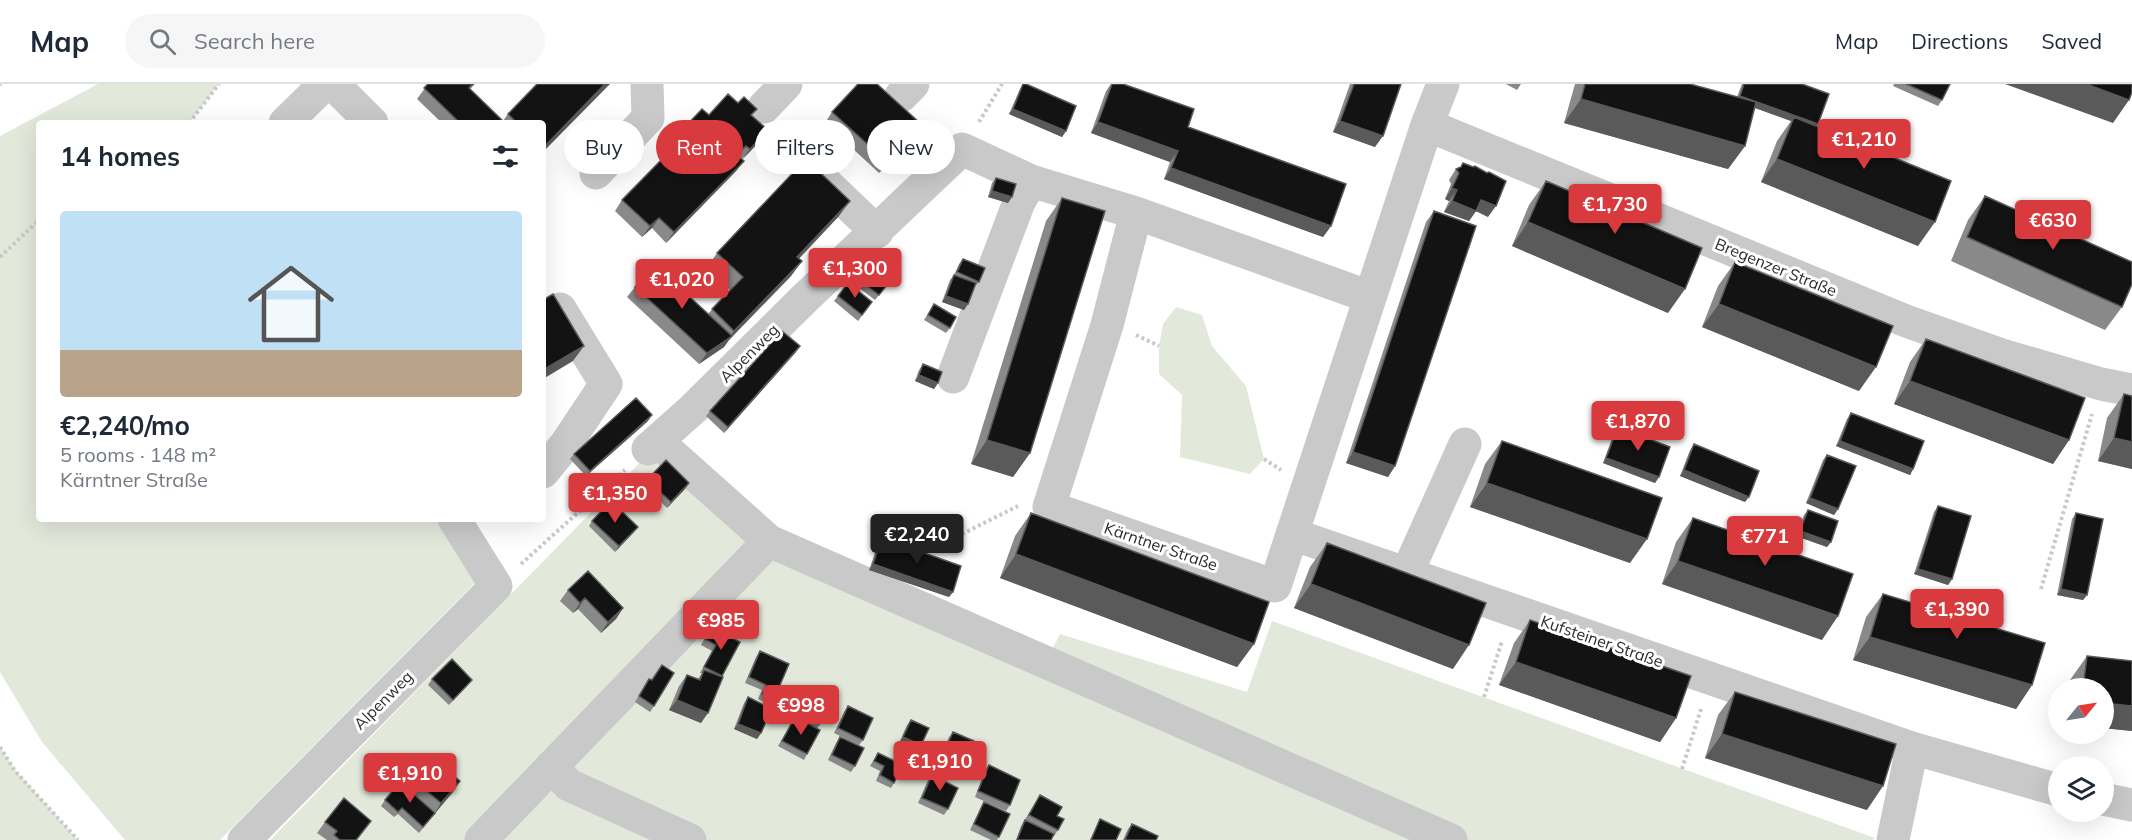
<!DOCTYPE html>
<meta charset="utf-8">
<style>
body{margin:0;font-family:Mulish,sans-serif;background:#f6f6f7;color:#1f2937;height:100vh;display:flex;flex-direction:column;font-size:22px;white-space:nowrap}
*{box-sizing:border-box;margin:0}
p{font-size:20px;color:#747a83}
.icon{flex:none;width:33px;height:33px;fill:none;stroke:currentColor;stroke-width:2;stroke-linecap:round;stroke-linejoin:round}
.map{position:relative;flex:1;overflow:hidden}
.drawer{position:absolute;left:36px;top:36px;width:510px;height:402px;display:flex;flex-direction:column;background:#fff;border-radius:6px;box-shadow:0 6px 24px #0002}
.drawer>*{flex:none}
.banner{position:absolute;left:564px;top:36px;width:570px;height:54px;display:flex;gap:12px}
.needle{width:39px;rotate:60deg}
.controls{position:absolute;left:2048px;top:594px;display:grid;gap:12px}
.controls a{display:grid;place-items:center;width:66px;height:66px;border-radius:50%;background:#fff;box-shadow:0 6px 24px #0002;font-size:30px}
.price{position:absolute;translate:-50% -51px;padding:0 14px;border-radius:6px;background:#d83a3d;color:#fff;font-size:20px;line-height:39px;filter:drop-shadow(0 2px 3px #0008)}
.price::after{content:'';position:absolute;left:50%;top:36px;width:18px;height:14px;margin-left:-9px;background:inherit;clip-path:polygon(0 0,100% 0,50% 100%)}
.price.on{background:#222;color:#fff}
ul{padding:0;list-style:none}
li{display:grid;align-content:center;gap:12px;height:318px;padding:0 24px}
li+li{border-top:2px solid #e0e1e3}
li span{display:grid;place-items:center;height:186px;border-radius:6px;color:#555}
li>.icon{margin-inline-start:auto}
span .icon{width:108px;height:108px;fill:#fffc;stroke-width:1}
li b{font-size:26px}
h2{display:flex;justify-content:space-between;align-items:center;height:72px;padding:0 24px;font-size:26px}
.tag{padding:0 21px;border-radius:27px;background:#fff;box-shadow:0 6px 24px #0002;font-size:21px;line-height:54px}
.tag.on{background:#d83a3d;color:#fff}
header{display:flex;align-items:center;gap:36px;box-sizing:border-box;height:84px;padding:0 30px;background:#fff;border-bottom:2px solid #e0e1e3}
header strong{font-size:28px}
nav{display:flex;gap:33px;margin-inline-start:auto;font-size:21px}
.search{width:420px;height:54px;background:#f6f6f7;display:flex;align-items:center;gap:15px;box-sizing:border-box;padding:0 21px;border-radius:33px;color:#747a83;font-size:22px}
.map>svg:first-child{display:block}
</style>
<header>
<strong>Map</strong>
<div class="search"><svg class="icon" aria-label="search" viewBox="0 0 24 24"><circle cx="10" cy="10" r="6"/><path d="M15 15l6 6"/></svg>Search here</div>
<nav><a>Map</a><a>Directions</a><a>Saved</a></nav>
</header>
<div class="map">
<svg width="2132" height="756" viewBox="0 0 2132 756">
<rect width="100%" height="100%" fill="#fff"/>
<path fill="#e2e9db" d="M98 0H219L189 39H39V435H440L478 496 220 756H125L42 658 0 588V52Z
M1176 223 1202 231 1212 262 1246 302 1264 375 1250 390 1180 373 1182 311 1159 290V262L1163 240Z
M666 352 773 444 1457 756H270Z
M1272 537 1875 754 1873 756H1466L1048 574 1060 550 1247 608Z
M0 663 16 687 78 756H0Z"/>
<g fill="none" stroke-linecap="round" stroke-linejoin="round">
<path stroke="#c9c9c9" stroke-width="4" stroke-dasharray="3 3" stroke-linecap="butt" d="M0 1 1 0
M979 38 1002 0
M189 39 219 0
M0 173 39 136
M1136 251 1159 262
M1264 375 1281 386
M905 455 940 461 1018 422
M521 480 625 386
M2041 505 2092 330
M1484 613 1502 557
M0 663 15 687 78 756
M1682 685 1701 625"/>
<path stroke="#c9c9c9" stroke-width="33" d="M333 0 372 39
M901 12 913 0
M764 23 786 0
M285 39 325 0
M1427 41 1906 237 2002 271 2101 300 2132 306
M596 89 648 34 647 0
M815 89 877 148
M1136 129 1107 241 1049 423 1275 502 1427 41 1443 0
M953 293 1019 118 1031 97
M657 357 769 457 1451 756
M648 365 693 325 803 216 962 65 1031 97 1136 129 1370 213
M543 388 566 360 606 300 560 225
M1292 450 1912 664 2058 706
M1407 489 1465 360
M551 683 569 701 690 756
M2103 715 2132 721
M244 756 496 502 454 435
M481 756 769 457
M1893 756 1912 664"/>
</g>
<path fill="#898989" d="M428 0H475L470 5 503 37 508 30 543 39H442L417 15Z
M1023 0 1066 47 1062 53 1009 30 1020 5Z
M1111 0H1123L1331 142 1323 153 1164 95 1170 78 1091 49 1106 7Z
M1350 0H1401L1375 63 1333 48Z
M1506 0H1521L1517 6Z
M1575 0H1690L1737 13 1742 0H1802L1816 43 1918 162 1761 98 1777 57 1791 37 1755 24 1745 62 1728 85 1564 39Z
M1894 0H1950L1942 16 1938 22 1893 2Z
M832 28 914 50 879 89 825 39Z
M709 31 752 32 760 57 742 75 744 77 736 87 666 159 652 144 642 153 615 127 622 116 668 70 678 59 675 56 683 45Z
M1463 79 1488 133 1476 127 1469 137 1444 128 1449 117 1445 115 1451 100 1449 96 1456 85 1460 84Z
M996 94 1012 113 1008 119 988 113 992 99Z
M1546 97 1668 229 1512 162 1529 121Z
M1985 112 2122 223 2105 246 1951 177 1968 136Z
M1062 114 1030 369 1013 393 971 380 1046 137Z
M1434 127 1395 382 1388 393 1346 379 1426 138Z
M839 132 799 175 802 177 791 192 729 256 724 263 699 280 627 213 635 203 708 230 730 206 707 184 717 169Z
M963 175 979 198 974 203 968 220 964 226 942 218 950 196 954 191 959 180Z
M1735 178 1859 307 1702 243 1718 202Z
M866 185 887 201 875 216 854 200Z
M848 199 872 218 858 237 834 217Z
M934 220 950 244 946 249 924 236Z
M1926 255 2069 356 2053 380 1894 320 1910 278Z
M796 268 724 349 706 332 710 327Z
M923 280 938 299 934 305 915 297 919 286Z
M2124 310 2132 312V385L2098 377 2107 334Z
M1851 329 1913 385 1910 391 1836 362 1847 335Z
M648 337 586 392 570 375 574 370Z
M1618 343 1659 393 1655 399 1603 379 1614 349Z
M1502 357 1630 479 1470 423 1485 380Z
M1694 360 1745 418 1680 392 1690 366Z
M1827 371 1838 425 1834 431 1806 419 1823 376Z
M644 399H689L685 405 667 424 653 410 650 414 640 405Z
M1938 422 1952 495 1948 501 1914 490 1934 428Z
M1808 426 1831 458 1827 463 1796 452 1804 431Z
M1031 429 1254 560 1237 583 1000 494 1015 452Z
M2076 429 2087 511 2083 516 2057 511 2072 435Z
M1693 434 1822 556 1662 500 1676 458Z
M592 437 634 448 615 468 589 442Z
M882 454 953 508 949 513 869 486 878 460Z
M1327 459 1453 585 1294 524 1310 483Z
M568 506 623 524 616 535 601 549 578 525 573 529 560 517Z
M1883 510 2032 601 2016 625 1853 576 1866 533Z
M1530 536 1676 634 1660 658 1499 601 1514 559Z
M711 543 740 558 722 592 701 639 669 626 679 602 687 591 698 595 702 589H700L712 567 701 561Z
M760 567 774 615 770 621 758 615 762 606 745 599 756 573Z
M2087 572 2132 647 2103 644V604H2069L2070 596Z
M432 595 468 601 449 621 428 601Z
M649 595 654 622 650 628 635 618Z
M809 608 821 639 817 645 795 632Z
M1735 608 1867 726 1705 674 1718 631Z
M748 613 761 649 757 655 734 645 744 619Z
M848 622 863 656 859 661 834 649 844 628Z
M795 633 807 670 804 676 778 662Z
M911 636 921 661 917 666 899 659 907 641Z
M953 648 963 686 959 692 936 683 949 653Z
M840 653 855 682 851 688 828 676 836 659Z
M878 669 894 699 891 704 876 697 880 687 870 682Z
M989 681 1010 721 1006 727 975 713 985 686Z
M932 691 948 725 944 731 918 719 928 696Z
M410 693 453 708 419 749 398 730 394 733 381 722 385 716 404 702Z
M1040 711 1057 732 1058 746 1054 752H1053L1051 756H1016L1021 742Z
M984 718 999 753 997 756H991L970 746 981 723Z
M1100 735 1116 756H1090L1097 741Z
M371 737 357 756H327L317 749 325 738Z
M1132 740 1156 756H1123L1128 745Z"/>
<path fill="#5a5a5a" d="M605 0H610L543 68V64Z
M2005 0H2086L2129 16 2113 39Z
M1740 12 1818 40 1814 46 1794 33 1791 37 1736 17Z
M1581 15 1745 62 1728 85 1564 39Z
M1013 25 1066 47 1062 53 1009 30Z
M1340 37 1383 52 1375 63 1333 48Z
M1098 38 1178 67 1170 78 1091 49Z
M921 40 914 50 879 89 887 78Z
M768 46 760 57 742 76 750 65Z
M1777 75 1935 138 1918 162 1761 98Z
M744 77 736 87 666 159 674 148Z
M1171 84 1331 142 1323 153 1164 95Z
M1452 104 1457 106 1449 117 1445 115Z
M992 107 1012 113 1008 119 988 113Z
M1481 116 1496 122 1488 133 1476 127 1469 137 1444 128 1452 117Z
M850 117 839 132 786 188 797 173Z
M659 134 652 144 642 153 650 142Z
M1528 138 1685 205 1668 229 1512 162Z
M802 177 791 192 729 256 724 263 699 280 707 269 729 254 734 247Z
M946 212 968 220 964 226 942 218Z
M1719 220 1876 283 1859 307 1702 243Z
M584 262 573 277 543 295V286Z
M800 262 796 268 724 349 728 343Z
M919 291 938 299 934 305 915 297Z
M1910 297 2069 356 2053 380 1894 320Z
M652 331 648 337 586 392 590 387Z
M2114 354 2132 358V385L2098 377Z
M987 356 1030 369 1013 393 971 380Z
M1840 357 1913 385 1910 391 1836 362Z
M1353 368 1395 382 1388 393 1346 379Z
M1606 374 1659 393 1655 399 1603 379Z
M1684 386 1749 413 1745 418 1680 392Z
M689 399 685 405 667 424 671 418Z
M1487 399 1647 455 1630 479 1470 423Z
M1810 414 1838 425 1834 431 1806 419Z
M638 443 634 448 615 468 619 462Z
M1800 447 1831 458 1827 463 1796 452Z
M1016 470 1254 560 1237 583 1000 494Z
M1678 477 1838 532 1822 556 1662 500Z
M873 480 953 508 949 513 869 486Z
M1918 485 1952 495 1948 501 1914 490Z
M1311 500 1469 561 1453 585 1294 524Z
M2061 505 2087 511 2083 516 2057 511Z
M585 514 578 525 573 529 580 519Z
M623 524 616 535 601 549 608 538Z
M1870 553 2032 601 2016 625 1853 576Z
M1516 578 1676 634 1660 658 1499 601Z
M677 616 708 629 701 639 669 626Z
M2103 619 2132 622V647L2103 644Z
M738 640 761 649 757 655 734 645Z
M1722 650 1883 702 1867 726 1705 674Z
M903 653 921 661 917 666 899 659Z
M940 677 963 686 959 692 936 683Z
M460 697 453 708 434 730 441 719Z"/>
<path fill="#131313" stroke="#5a5a5a" stroke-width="1.5" d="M428 0H473L469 4 505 39H460L424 4Z
M537 0H605L543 64V39H517L508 30Z
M858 0H877L921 40 887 78 832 28Z
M1023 0H1026L1076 22 1066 47 1013 25Z
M1112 0H1123L1194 25 1188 43 1346 100 1331 142 1171 84 1178 67 1098 38Z
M1354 0H1401L1383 52 1340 37Z
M1585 0H1690L1756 18 1745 62 1581 15Z
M1744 0H1802L1829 10 1818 40 1740 12Z
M1906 0H1950L1942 16Z
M2086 0H2132V8L2129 16Z
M728 10 738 19 744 13 757 25 751 31 768 46 750 65 746 62 737 71 744 77 674 148 659 134 650 142 622 116 667 70 672 75 678 69 673 64 687 50 683 45 702 25 709 31Z
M1794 33 1951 97 1935 138 1777 75Z
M806 75 850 117 797 173 802 177 734 247 712 225 743 193 717 169Z
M1463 79 1473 83 1475 82 1487 89 1489 88 1506 97 1496 122 1481 116 1476 127 1452 117 1457 106 1452 104 1459 89 1456 85 1461 83Z
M996 94 1016 100 1012 113 992 107Z
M1546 97 1702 164 1685 205 1528 138Z
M1985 112 2132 178V200L2122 223 1967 153Z
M1062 114 1105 127 1030 369 987 356Z
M1434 127 1476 142 1395 382 1353 368Z
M963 175 985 184 979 198 957 188Z
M1735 178 1893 242 1876 283 1719 220Z
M655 181 732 252 707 269 635 203Z
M866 185 887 201 879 211 858 195Z
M954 191 976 199 968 220 946 212Z
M848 199 872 218 862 231 838 212Z
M553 210 584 262 543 286V216Z
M934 220 956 233 950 244 928 231Z
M782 247 800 262 728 343 710 327Z
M1926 255 2085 314 2069 356 1910 297Z
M923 280 942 288 938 299 919 291Z
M2124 310 2132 312V358L2114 354Z
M636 314 652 331 590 387 574 370Z
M1851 329 1924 357 1913 385 1840 357Z
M1618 343 1670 363 1659 393 1606 374Z
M1502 357 1662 414 1647 455 1487 399Z
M1694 360 1759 387 1749 413 1684 386Z
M1827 371 1856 382 1838 425 1810 414Z
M666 376 689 399 671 418 657 405 653 409 644 399Z
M611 417 638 443 619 462 592 437Z
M1938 422 1971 432 1952 495 1918 485Z
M1808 426 1838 437 1831 458 1800 447Z
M1031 429 1269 518 1254 560 1016 470Z
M2076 429 2103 435 2087 511 2061 505Z
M1693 434 1853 490 1838 532 1678 477Z
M882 454 961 482 953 508 873 480Z
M1327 459 1486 519 1469 561 1311 500Z
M588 487 623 524 608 538 585 514 580 519 568 506Z
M1883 510 2045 559 2032 601 1870 553Z
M1530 536 1691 592 1676 634 1516 578Z
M711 543 740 558 722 592 704 583 716 561 705 555Z
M760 567 789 580 774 615 762 610 766 601 749 593Z
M2087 572 2132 577V622L2103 619V604H2083Z
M452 575 472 596 453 616 432 595Z
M662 581 674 589 654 622 639 612 649 595 652 596Z
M704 586 723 593 708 629 677 616 687 591 700 596Z
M809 608 832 621 821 639 799 627Z
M1735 608 1896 660 1883 702 1722 650Z
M748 613 772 625 761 649 738 640Z
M848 622 873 634 863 656 838 644Z
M795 633 820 646 807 670 782 657Z
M911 636 929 644 921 661 903 653Z
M953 648 974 657 963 686 940 677Z
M840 653 864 664 855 682 832 671Z
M878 669 903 681 894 699 880 691 884 682 874 677Z
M429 671 460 697 441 719 410 693Z
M989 681 1020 696 1010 721 978 707Z
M932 691 958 704 948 725 922 714Z
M400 698 435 729 423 743 402 724 398 728 385 716Z
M1040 711 1062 723 1057 732 1064 735 1058 746 1029 731Z
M344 714 371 737 356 756H340L334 751 337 747 325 738Z
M984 718 1010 730 999 753 974 740Z
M1100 735 1121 745 1116 756H1091Z
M1025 736 1054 750 1051 756H1017Z
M1132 740 1158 752 1156 756H1125Z"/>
<g text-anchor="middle" stroke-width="6" stroke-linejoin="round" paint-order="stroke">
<g font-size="16" fill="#2c2c2c" stroke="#fff">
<text transform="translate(1776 183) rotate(22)" y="6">Bregenzer Straße</text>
<text transform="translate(749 269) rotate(-45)" y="6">Alpenweg</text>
<text transform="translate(1161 462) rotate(19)" y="6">Kärntner Straße</text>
<text transform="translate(1602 557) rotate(19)" y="6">Kufsteiner Straße</text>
<text transform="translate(383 616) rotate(-45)" y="6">Alpenweg</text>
</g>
</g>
</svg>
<div class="controls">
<a><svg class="needle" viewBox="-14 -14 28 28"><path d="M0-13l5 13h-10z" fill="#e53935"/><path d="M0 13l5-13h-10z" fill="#747a83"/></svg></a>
<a><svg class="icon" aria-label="layers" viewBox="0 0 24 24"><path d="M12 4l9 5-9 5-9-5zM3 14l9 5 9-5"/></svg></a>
</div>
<b class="price" style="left:1864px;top:86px">€1,210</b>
<b class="price" style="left:1615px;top:151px">€1,730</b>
<b class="price" style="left:2053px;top:167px">€630</b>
<b class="price" style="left:855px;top:215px">€1,300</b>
<b class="price" style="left:682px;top:226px">€1,020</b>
<b class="price" style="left:1638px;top:368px">€1,870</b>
<b class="price" style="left:615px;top:440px">€1,350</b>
<b class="price on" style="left:917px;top:481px">€2,240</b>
<b class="price" style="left:1765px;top:483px">€771</b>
<b class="price" style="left:1957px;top:556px">€1,390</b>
<b class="price" style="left:721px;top:567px">€985</b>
<b class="price" style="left:801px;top:652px">€998</b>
<b class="price" style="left:940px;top:708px">€1,910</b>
<b class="price" style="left:410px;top:720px">€1,910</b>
<div class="banner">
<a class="tag">Buy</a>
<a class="tag on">Rent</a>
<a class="tag">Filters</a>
<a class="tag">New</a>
</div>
<section class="drawer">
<h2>14 homes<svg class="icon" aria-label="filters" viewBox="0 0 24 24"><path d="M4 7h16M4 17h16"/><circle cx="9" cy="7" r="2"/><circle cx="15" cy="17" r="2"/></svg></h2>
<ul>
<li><span style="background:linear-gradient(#bfe0f5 75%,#b9a48a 0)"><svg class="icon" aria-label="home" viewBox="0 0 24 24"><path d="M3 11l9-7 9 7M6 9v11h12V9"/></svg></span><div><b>€2,240/mo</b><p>5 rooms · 148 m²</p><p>Kärntner Straße</p></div></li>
</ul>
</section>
</div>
